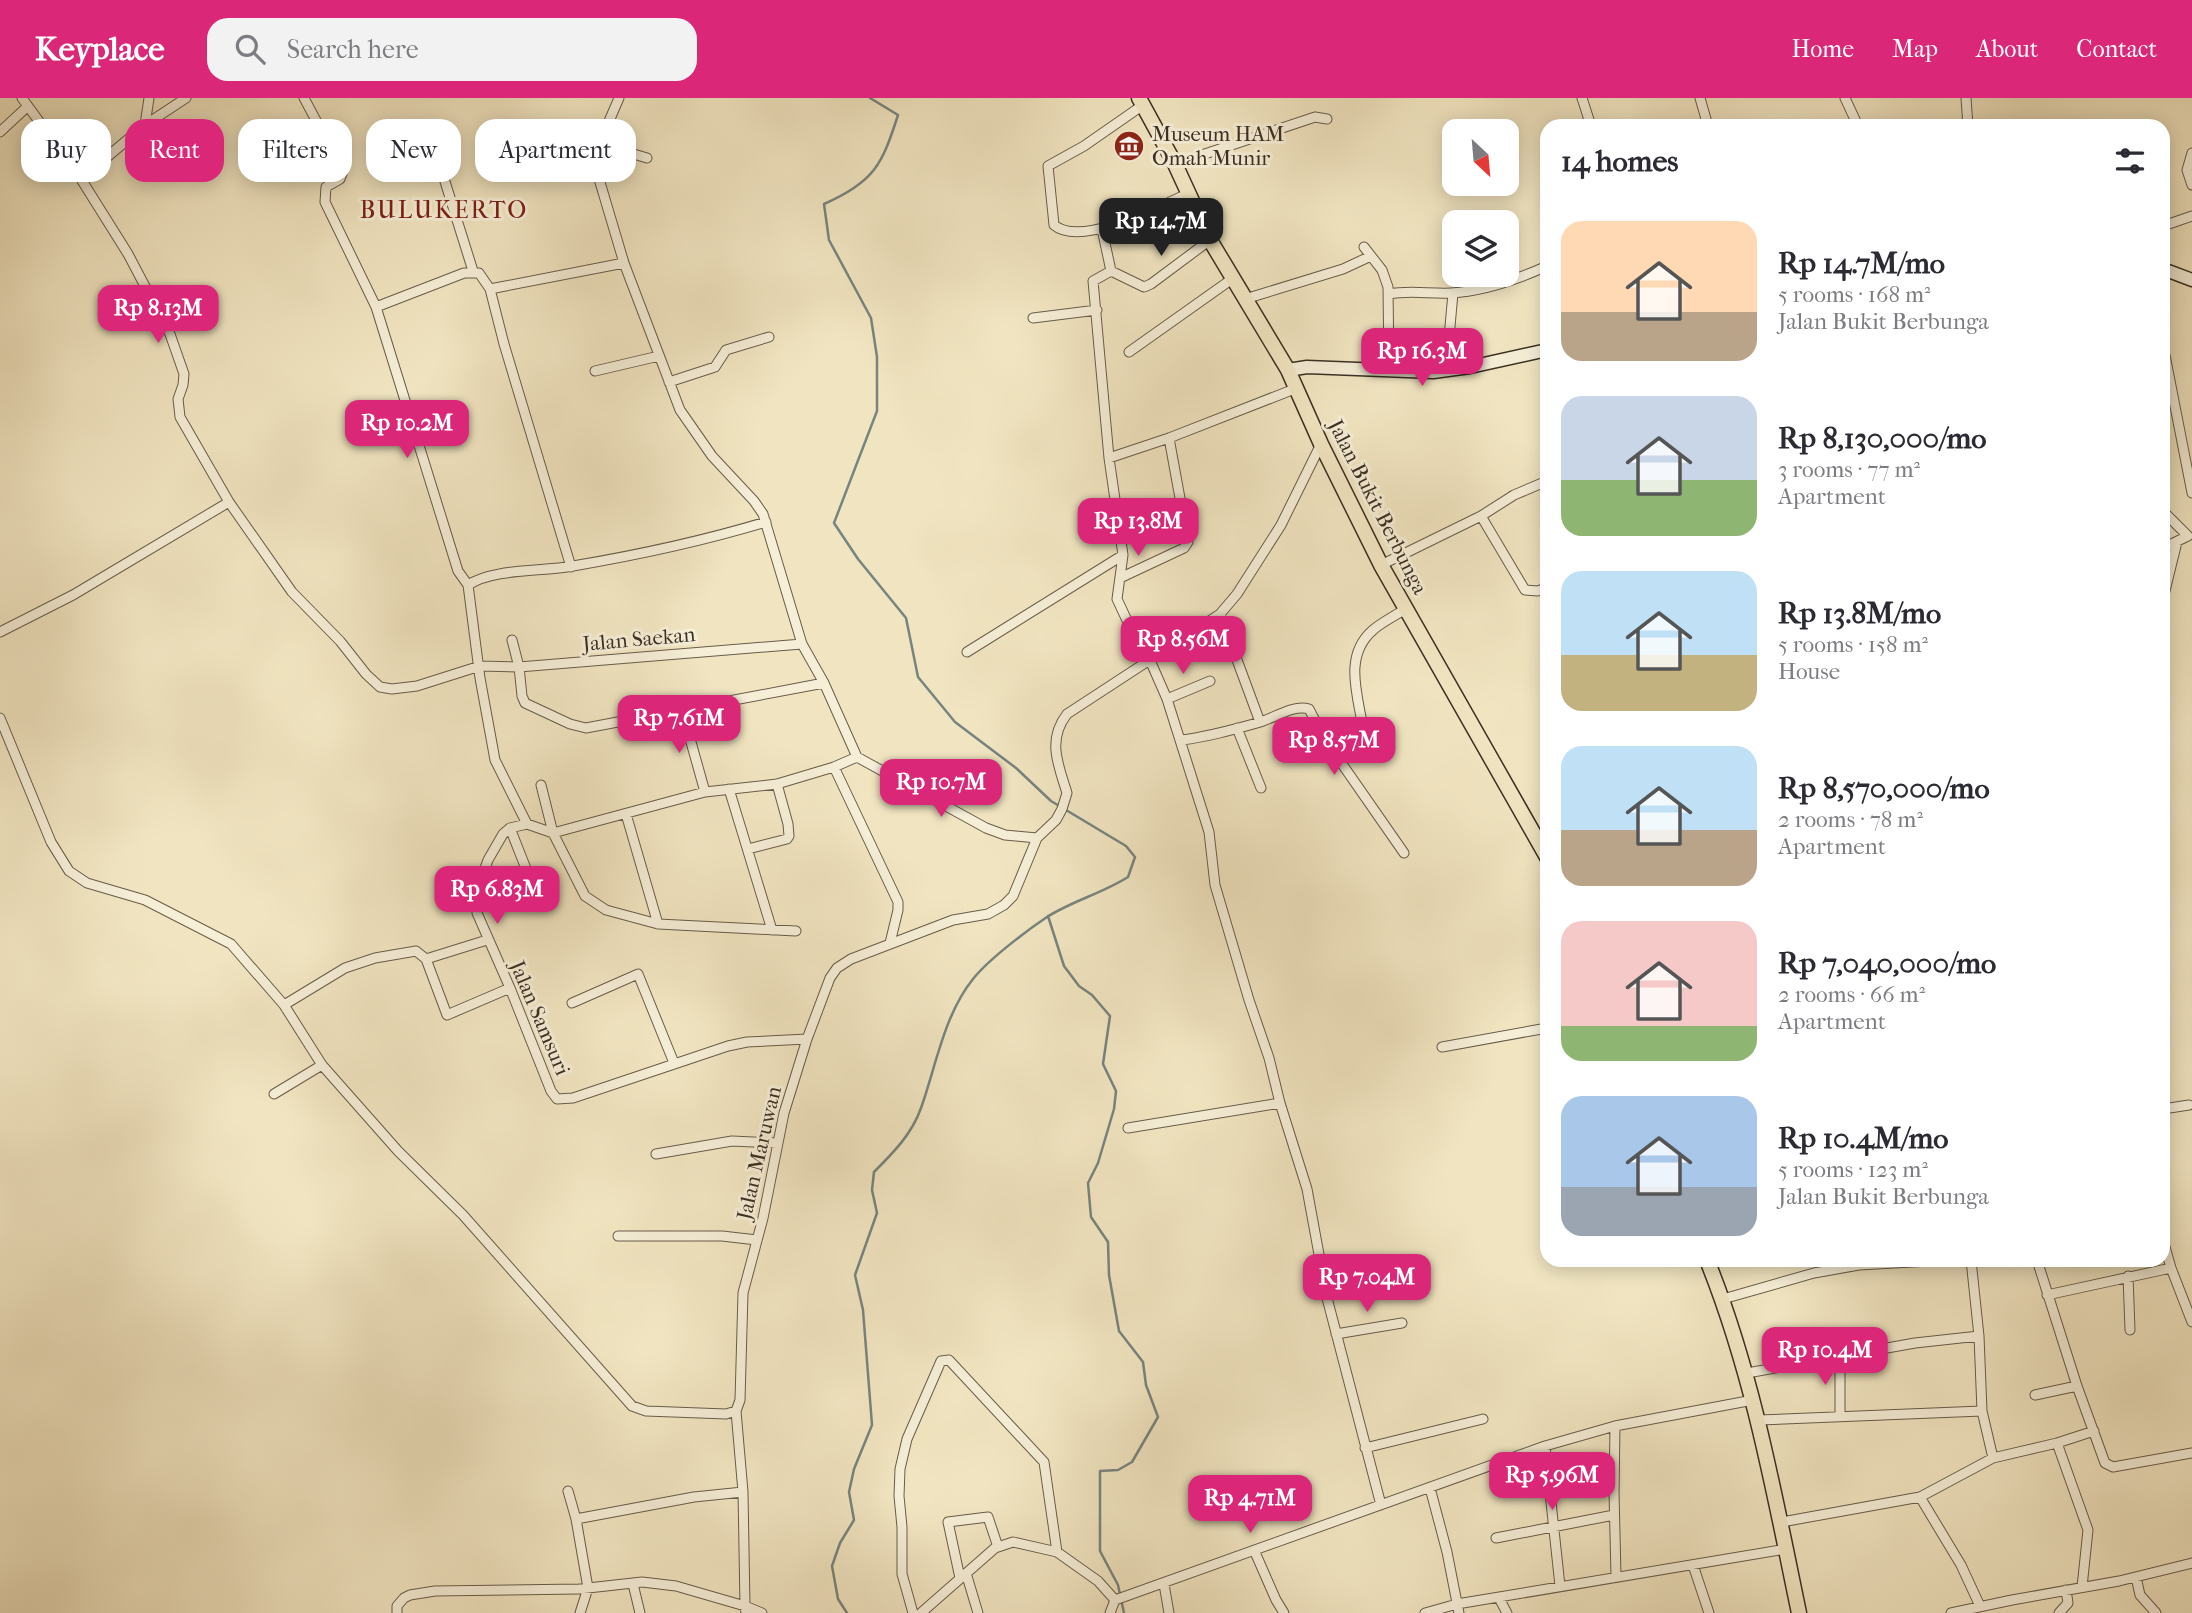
<!DOCTYPE html>
<meta charset="utf-8">
<style>
body{margin:0;font-family:"IM FELL French Canon",serif;background:#f2f2f3;color:#2b2b33;height:100vh;display:flex;flex-direction:column;font-size:26px;white-space:nowrap}
*{box-sizing:border-box;margin:0}
p{font-size:23px;color:#7c7c81}
.icon{flex:none;width:38px;height:38px;fill:none;stroke:currentColor;stroke-width:2;stroke-linecap:round;stroke-linejoin:round}
.map{position:relative;flex:1;overflow:hidden}
.sheet{position:absolute;left:1540px;top:21px;width:630px;height:1148px;display:flex;flex-direction:column;background:#fff;border-radius:21px;box-shadow:0 4px 18px #0003}
.sheet>*{flex:none}
.banner{position:absolute;left:21px;top:21px;width:665px;height:63px;display:flex;gap:14px}
.needle{width:46px;rotate:154deg}
.controls{position:absolute;left:1442px;top:21px;display:grid;gap:14px}
.controls a{display:grid;place-items:center;width:77px;height:77px;border-radius:14px;background:#fff;box-shadow:0 4px 18px #0003;font-size:35px}
.price{position:absolute;translate:-50% -60px;padding:0 16px;border-radius:14px;background:#db2777;color:#fff;font-size:23px;line-height:46px;filter:drop-shadow(0 2px 4px #0008)}
.price::after{content:'';position:absolute;left:50%;top:42px;width:21px;height:16px;margin-left:-10px;background:inherit;clip-path:polygon(0 0,100% 0,50% 100%)}
.price.active{background:#222;color:#fff}
ul{padding:0;list-style:none}
li{display:flex;align-items:center;gap:21px;height:175px;padding:0 21px}
li span{display:grid;place-items:center;flex:none;width:196px;height:140px;border-radius:21px;color:#555}
li>.icon{margin-inline-start:auto}
span .icon{width:84px;height:84px;fill:#fffc;stroke-width:1}
li b{font-size:30px}
h2{display:flex;justify-content:space-between;align-items:center;height:84px;padding:0 21px;font-size:30px}
.pill{padding:0 24px;border-radius:21px;background:#fff;box-shadow:0 4px 18px #0003;font-size:24px;line-height:63px}
.pill.active{background:#db2777;color:#fff}
header{display:flex;align-items:center;gap:42px;box-sizing:border-box;height:98px;padding:0 35px;background:#db2777;color:#fff}
header strong{font-size:33px}
nav{display:flex;gap:38px;margin-inline-start:auto;font-size:24px}
.search{width:490px;height:63px;background:#f2f2f3;display:flex;align-items:center;gap:18px;box-sizing:border-box;padding:0 24px;border-radius:21px;color:#7c7c81;font-size:26px}
.map>svg:first-child{display:block}
</style>
<header>
<strong>Keyplace</strong>
<div class="search"><svg class="icon" aria-label="search" viewBox="0 0 24 24"><circle cx="10" cy="10" r="6"/><path d="M15 15l6 6"/></svg>Search here</div>
<nav><a>Home</a><a>Map</a><a>About</a><a>Contact</a></nav>
</header>
<div class="map">
<svg width="2192" height="1515" viewBox="0 0 2192 1515">
<rect width="100%" height="100%" fill="#f1e5c1"/>
<filter id="stains"><feTurbulence type="fractalNoise" baseFrequency=".00286" numOctaves="4"/><feColorMatrix values="0 0 0 0 .2 0 0 0 0 .09 0 0 0 0 .02 0 0 0 .5 -.17"/></filter>
<radialGradient id="worn" r=".72"><stop offset=".6" stop-color="#630" stop-opacity="0"/><stop offset="1" stop-color="#630" stop-opacity=".3"/></radialGradient>
<g fill="none" stroke-linecap="round" stroke-linejoin="round">
<path stroke="#77847f" stroke-width="2.5" d="M1048 818 1064 868 1079 888 1092 897 1110 918 1103 966 1116 993 1114 1011 1098 1065 1088 1085 1091 1119 1108 1144 1109 1177 1119 1233 1143 1264 1146 1287 1158 1319 1132 1364 1118 1372 1100 1373V1453L1118 1487 1124 1515
M847 1515 838 1501 832 1468 840 1445 854 1422 849 1394 854 1371 872 1327 863 1212 855 1177 877 1115 872 1092 874 1074C893 1055 912 1036 921 1010 936 968 944 917 973 881 988 862 1026 833 1047 819 1072 803 1103 795 1128 779L1135 759 1126 748 1051 703 1016 670 955 624 918 579 906 520 858 461 834 425 877 313V259L871 220 829 142 824 106C874 84 882 67 898 17L870 0"/>
<g stroke="#685c4a" stroke-width="11">
<path id="street" d="M22 0 81 81 128 156 170 236 184 276 183 287 178 301 180 319 229 404
M304 0 343 73 340 81 326 89 325 104 376 209 458 473 468 487 480 580 495 662 527 726
M619 0 594 58V64L624 165 680 312 712 358 754 403 763 416 802 546 824 585 857 659 834 669 777 686 705 694 553 735 527 726 510 730 503 736 488 762 477 792V815L510 890 551 993 557 1001 573 1000 728 948 747 944 807 941
M1582 0 1591 28
M1700 0 1708 28
M1845 0 1858 28
M1966 0 1968 28
M1143 7 1084 48 1048 68 1054 127C1081 150 1161 108 1189 95
M145 27 186 0
M0 34 28 8
M432 42 473 173
M600 46 647 60
M2192 55 2187 72 2192 87
M1175 66 1315 19 1327 21
M81 81 145 27 149 0
M2163 128 2192 118
M1102 131 1111 173 1093 183 1109 360 1123 457 1117 501 1146 563
M1364 149 1382 172 1388 189 1389 271
M1111 173 1144 189 1151 186 1210 142
M490 191 624 165
M1389 196C1409 192 1430 196 1451 195 1485 193 1516 182 1547 168
M1245 201 1343 171 1371 158
M376 209 464 175H479L490 191 504 246 571 469
M1033 220 1097 212
M2163 247 2192 395
M1129 254 1232 181
M595 273 659 258
M1446 273 1453 195
M669 284 715 269 726 252 769 239
M1109 360 1169 340 1297 290
M2163 413 2188 438 2163 450
M1481 418 1525 492 1538 493 1547 489
M1381 467 1481 418 1514 397 1547 383
M1120 480 1184 450 1188 444 1169 340
M468 487C494 470 541 474 573 468 638 457 703 443 766 424
M2163 501 2177 444
M1220 516 1260 624
M0 534 73 497 229 404 292 494 340 543 366 576 380 589 392 591 417 588 480 568 519 569 802 546
M512 542 519 569 522 598 525 605 570 626 586 630 824 585
M967 554 1123 457
M1149 560 1167 601 1209 734 1215 787 1249 902 1269 960 1280 1005 1307 1091 1327 1200 1381 1407
M1167 601 1210 583
M682 612 705 694
M0 620 51 744 69 773 87 785 145 802 231 846 284 907 322 967 398 1053 463 1117 632 1308 646 1313 726 1316 736 1313
M1362 624C1356 592 1345 556 1373 532 1382 524 1395 518 1405 511
M1237 630 1261 690
M1181 642C1207 639 1232 632 1257 625 1273 621 1293 606 1309 611L1324 640 1404 755
M857 659 986 730 1005 737 1037 740
M834 669 898 804V812L890 845
M541 687 553 735 585 798 606 812 658 826 796 833
M729 691 772 832
M626 716 658 826
M510 730 536 796
M748 751 787 741 789 738 788 726 777 686
M426 861 487 842
M572 905 638 876 674 965
M284 907 345 870 375 860 416 853 426 861 447 917 510 890
M1442 949 1547 930
M274 996 322 967
M2163 1011 2189 1007
M1128 1030 1280 1005
M656 1056 732 1043 777 1045
M618 1138H722L757 1142
M2163 1142 2171 1170 2192 1224
M1971 1162 1979 1238 1982 1313 1993 1360
M2037 1162 2077 1288 2105 1365 2113 1369 2192 1355
M2128 1178 2130 1232
M2047 1197 2171 1170
M1723 1201 1814 1175 1859 1167 1948 1162
M1336 1236 1402 1225
M1747 1275 1915 1245 1979 1238
M2035 1297 2077 1288
M1840 1318V1260
M1759 1322 1982 1313
M1615 1328 1614 1394 1616 1478
M2057 1345 2088 1432 2082 1489
M1545 1348 1560 1488
M1365 1350 1483 1321
M1430 1390 1447 1454 1459 1515
M568 1393 576 1421 588 1490 580 1515
M1920 1399 1993 1360 2057 1345 2094 1333
M576 1421 694 1399 743 1394
M1782 1424 1920 1399 1961 1467 1980 1508
M1496 1440 1614 1417
M1254 1452 1276 1502 1284 1515
M1693 1467 1709 1515
M966 1475 978 1515
M2136 1479 2140 1497 2156 1515
M960 1480 948 1424 988 1419 998 1449
M633 1486 640 1515
M1164 1486 1169 1515
M1499 1500 1507 1515
M1115 1502 1545 1348 1615 1328 1753 1302
M397 1515V1508L404 1500 410 1497 435 1493 579 1491 642 1484 676 1488 745 1508 743 1394 736 1313 740 1302 743 1195 763 1120 784 1015 807 941 830 880 837 870 851 861 953 822 988 816 1004 807 1013 798 1037 740 1056 722 1062 711 1067 695C1058 666 1047 642 1067 616L1220 516 1237 496 1281 427 1321 346
M746 1515 745 1508 762 1515
M913 1515 902 1476V1429L899 1398 900 1371 907 1341 941 1263 949 1262 1044 1364 1057 1454
M921 1515 995 1450 1013 1444 1057 1454 1098 1483 1115 1502
M1110 1515 1115 1502
M1425 1515 1457 1506 1786 1451
M1951 1515 2012 1502 2119 1483 2192 1465
M2059 1515 2068 1505 2066 1492"/>
</g>
<g stroke="#3b2f23" stroke-width="15">
<path id="secondary" d="M2163 171 2192 182
M1288 272 1307 269 1433 274 1470 269 1547 252"/>
</g>
<g stroke="#3b2f23" stroke-width="17">
<path id="primary" d="M1139 0 1175 66 1210 142 1288 272 1321 346 1381 467 1547 759
M1707 1162C1753 1276 1774 1395 1799 1515"/>
</g>
<use href="#street" stroke="#f6eed7" stroke-width="9"/>
<use href="#secondary" stroke="#f6eed7" stroke-width="12"/>
<use href="#primary" stroke="#f1e5c1" stroke-width="14"/>
</g>
<defs>
<g id="museum-disc" transform="scale(1.575)"><circle r="9.5" fill="#8f2418" stroke="#f6eed7"/><path d="M0-6L6-3V-2H-6V-3ZM-5-1h2V3h-2ZM-1-1h2V3h-2ZM3-1h2V3H3ZM-6 4H6V6H-6Z" fill="#fff"/></g>
</defs>
<g fill-rule="evenodd">
<use href="#museum-disc" x="1129" y="48"/>
</g>
<g text-anchor="middle" stroke-width="6" stroke-linejoin="round" paint-order="stroke">
<g font-size="21" fill="#3b2f23" stroke="#f6eed7" text-anchor="start">
<text x="1152" y="43">Museum HAM<tspan x="1152" dy="24">Omah Munir</tspan></text>
</g>
<g font-size="21" fill="#3b2f23" stroke="#f6eed7">
<text transform="translate(1378 409) rotate(63)" y="7">Jalan Bukit Berbunga</text>
<text transform="translate(639 541) rotate(-5)" y="7">Jalan Saekan</text>
<text transform="translate(540 920) rotate(67)" y="7">Jalan Samsuri</text>
<text transform="translate(759 1055) rotate(-77)" y="7">Jalan Maruwan</text>
</g>
<g font-size="24" letter-spacing="2" fill="#7a1f14" stroke="#f6eed7">
<text x="444" y="120">BULUKERTO</text>
</g>
</g>
<rect width="100%" height="100%" filter="url(#stains)"/>
<rect width="100%" height="100%" fill="url(#worn)"/>
</svg>
<div class="controls">
<a><svg class="needle" viewBox="-14 -14 28 28"><path d="M0-13l5 13h-10z" fill="#e53935"/><path d="M0 13l5-13h-10z" fill="#7c7c81"/></svg></a>
<a><svg class="icon" aria-label="layers" viewBox="0 0 24 24"><path d="M12 4l9 5-9 5-9-5zM3 14l9 5 9-5"/></svg></a>
</div>
<b class="price active" style="left:1161px;top:160px">Rp 14.7M</b>
<b class="price" style="left:158px;top:247px">Rp 8.13M</b>
<b class="price" style="left:1422px;top:290px">Rp 16.3M</b>
<b class="price" style="left:407px;top:362px">Rp 10.2M</b>
<b class="price" style="left:1138px;top:460px">Rp 13.8M</b>
<b class="price" style="left:1183px;top:578px">Rp 8.56M</b>
<b class="price" style="left:679px;top:657px">Rp 7.61M</b>
<b class="price" style="left:1334px;top:679px">Rp 8.57M</b>
<b class="price" style="left:941px;top:721px">Rp 10.7M</b>
<b class="price" style="left:497px;top:828px">Rp 6.83M</b>
<b class="price" style="left:1367px;top:1216px">Rp 7.04M</b>
<b class="price" style="left:1825px;top:1289px">Rp 10.4M</b>
<b class="price" style="left:1552px;top:1414px">Rp 5.96M</b>
<b class="price" style="left:1250px;top:1437px">Rp 4.71M</b>
<div class="banner">
<a class="pill">Buy</a>
<a class="pill active">Rent</a>
<a class="pill">Filters</a>
<a class="pill">New</a>
<a class="pill">Apartment</a>
</div>
<section class="sheet">
<h2>14 homes<svg class="icon" aria-label="filters" viewBox="0 0 24 24"><path d="M4 7h16M4 17h16"/><circle cx="9" cy="7" r="2"/><circle cx="15" cy="17" r="2"/></svg></h2>
<ul>
<li><span style="background:linear-gradient(#ffd9b3 65%,#b9a48a 0)"><svg class="icon" aria-label="home" viewBox="0 0 24 24"><path d="M3 11l9-7 9 7M6 9v11h12V9"/></svg></span><div><b>Rp 14.7M/mo</b><p>5 rooms · 168 m²</p><p>Jalan Bukit Berbunga</p></div></li>
<li><span style="background:linear-gradient(#c9d6e8 60%,#8fb573 0)"><svg class="icon" aria-label="home" viewBox="0 0 24 24"><path d="M3 11l9-7 9 7M6 9v11h12V9"/></svg></span><div><b>Rp 8,130,000/mo</b><p>3 rooms · 77 m²</p><p>Apartment</p></div></li>
<li><span style="background:linear-gradient(#bfe0f5 60%,#c2b280 0)"><svg class="icon" aria-label="home" viewBox="0 0 24 24"><path d="M3 11l9-7 9 7M6 9v11h12V9"/></svg></span><div><b>Rp 13.8M/mo</b><p>5 rooms · 158 m²</p><p>House</p></div></li>
<li><span style="background:linear-gradient(#bfe0f5 60%,#b9a48a 0)"><svg class="icon" aria-label="home" viewBox="0 0 24 24"><path d="M3 11l9-7 9 7M6 9v11h12V9"/></svg></span><div><b>Rp 8,570,000/mo</b><p>2 rooms · 78 m²</p><p>Apartment</p></div></li>
<li><span style="background:linear-gradient(#f6c9c9 75%,#8fb573 0)"><svg class="icon" aria-label="home" viewBox="0 0 24 24"><path d="M3 11l9-7 9 7M6 9v11h12V9"/></svg></span><div><b>Rp 7,040,000/mo</b><p>2 rooms · 66 m²</p><p>Apartment</p></div></li>
<li><span style="background:linear-gradient(#a9c7e8 65%,#9aa5b1 0)"><svg class="icon" aria-label="home" viewBox="0 0 24 24"><path d="M3 11l9-7 9 7M6 9v11h12V9"/></svg></span><div><b>Rp 10.4M/mo</b><p>5 rooms · 123 m²</p><p>Jalan Bukit Berbunga</p></div></li>
</ul>
</section>
</div>
